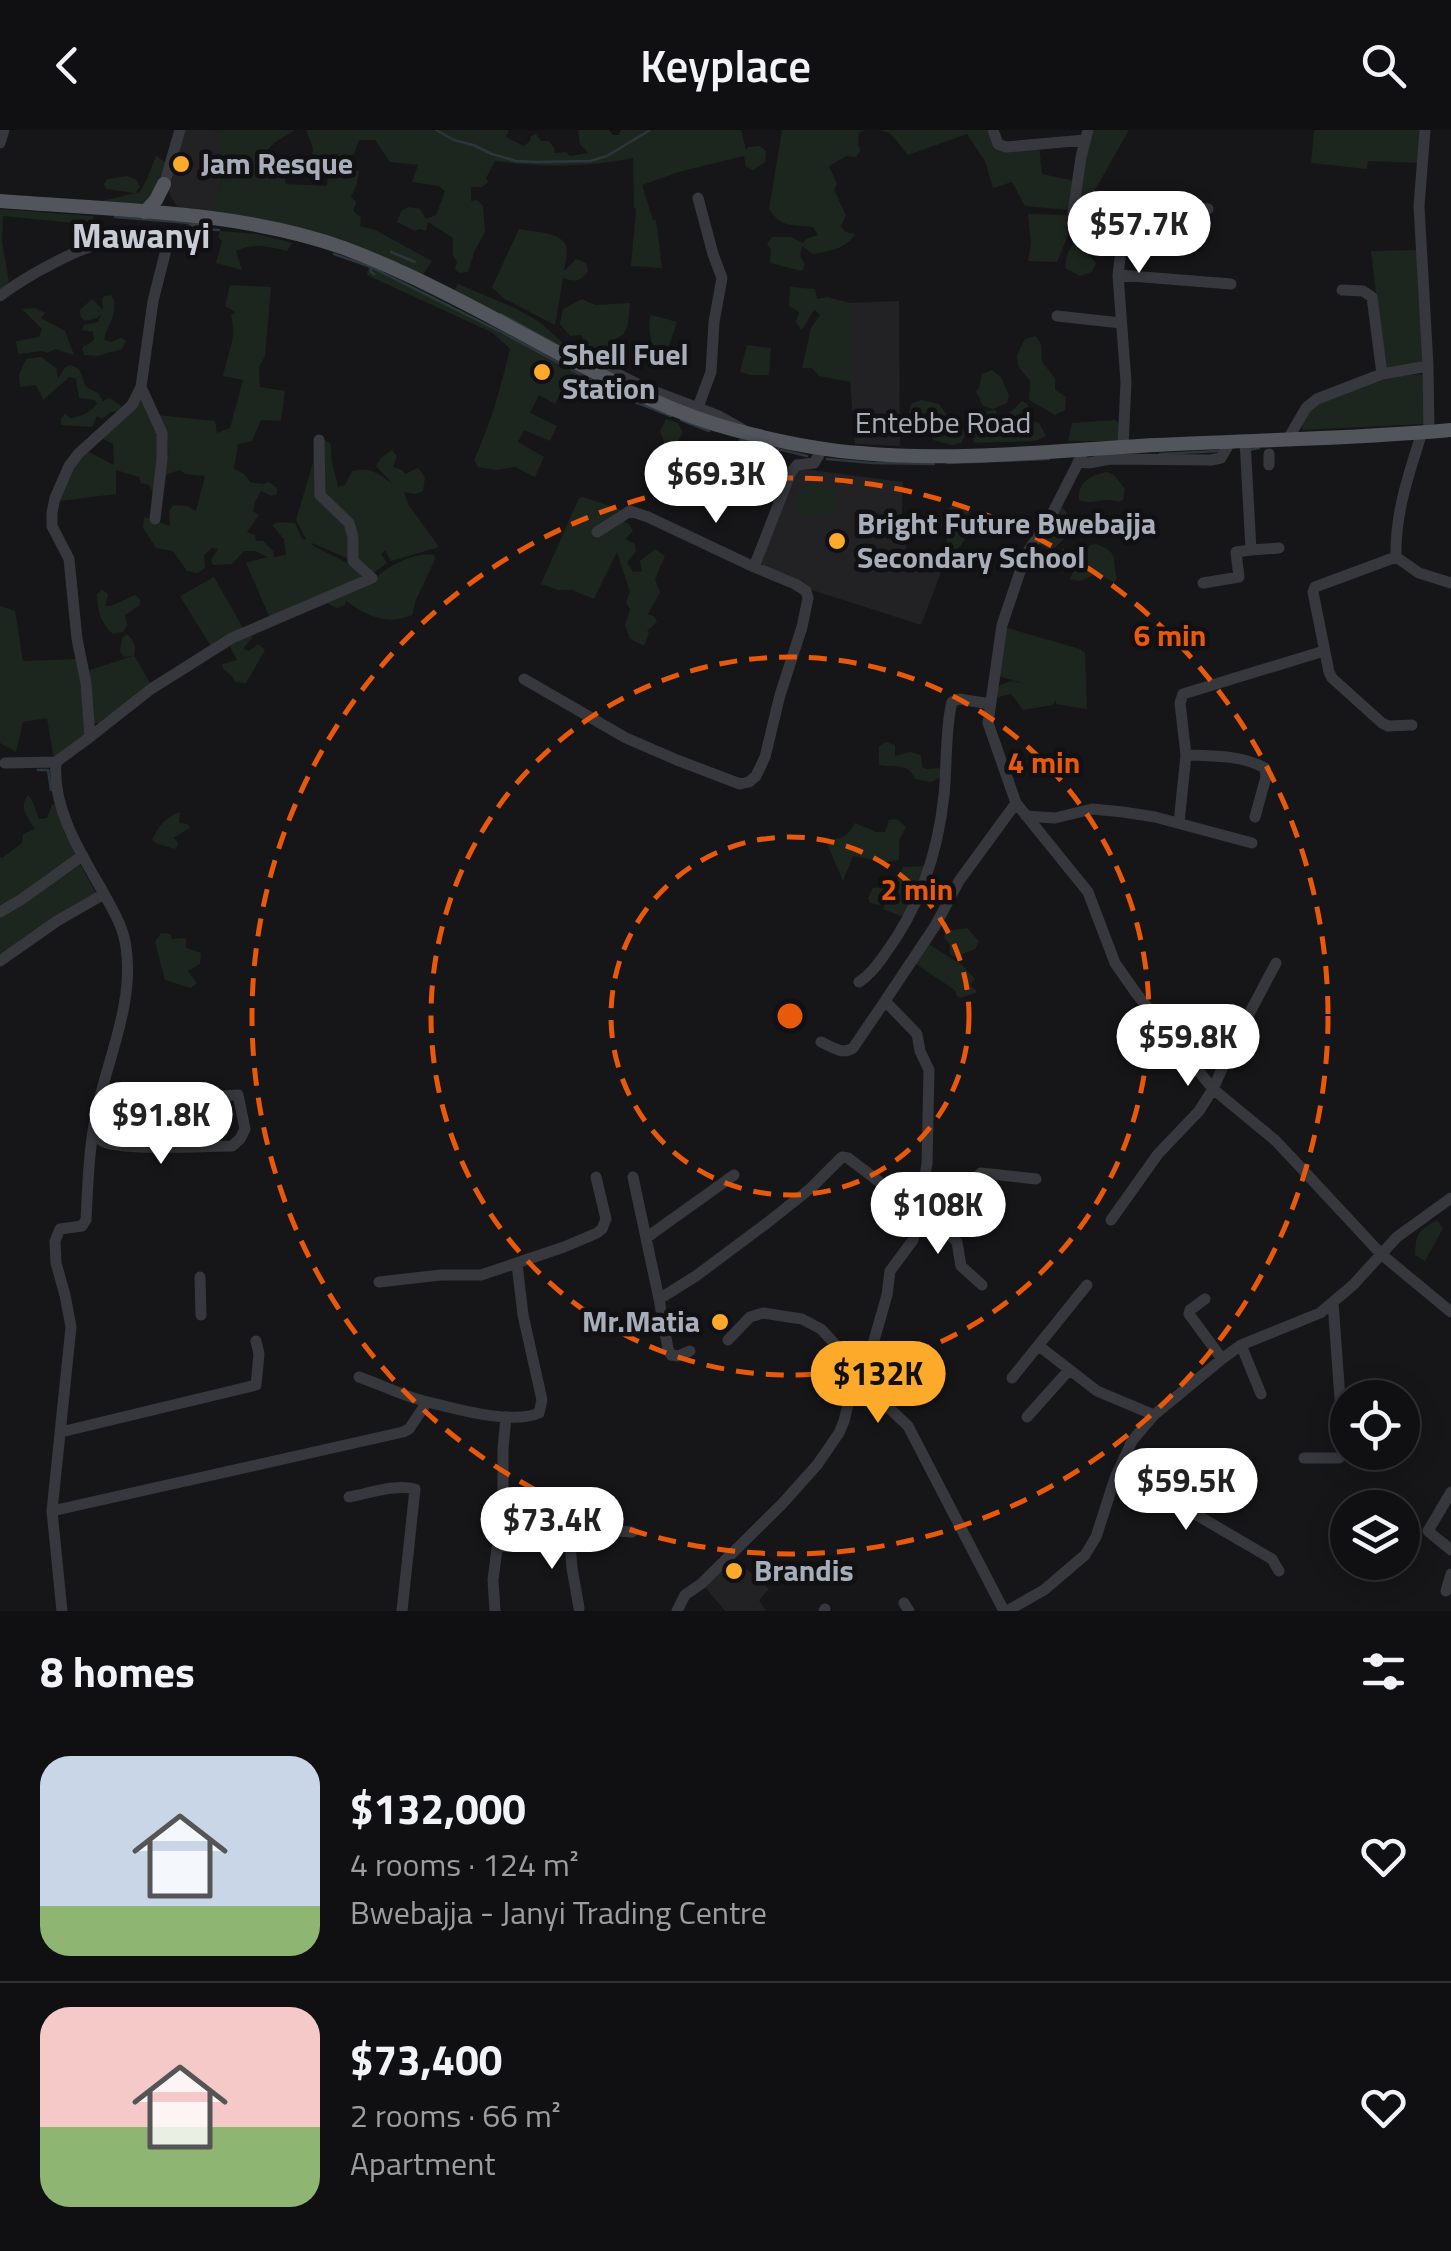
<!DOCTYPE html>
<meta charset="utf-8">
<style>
body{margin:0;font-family:"Titillium Web",sans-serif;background:#19191b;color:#f1f3f6;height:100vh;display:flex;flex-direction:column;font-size:38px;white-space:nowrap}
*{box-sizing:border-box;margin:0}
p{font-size:32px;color:#9c9d9f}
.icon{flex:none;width:55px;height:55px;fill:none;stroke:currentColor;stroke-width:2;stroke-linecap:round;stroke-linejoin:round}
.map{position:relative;height:1481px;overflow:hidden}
.sheet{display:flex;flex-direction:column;background:#101012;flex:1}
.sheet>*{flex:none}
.tools{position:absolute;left:1330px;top:1250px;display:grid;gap:20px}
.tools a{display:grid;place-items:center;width:90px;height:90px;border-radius:50%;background:#101012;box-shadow:0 5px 25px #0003,0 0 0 2px #303032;font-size:50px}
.price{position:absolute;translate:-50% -85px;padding:0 22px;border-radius:35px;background:#fff;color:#222;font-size:32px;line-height:65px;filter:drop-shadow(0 2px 5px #0008)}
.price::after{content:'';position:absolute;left:50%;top:60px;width:30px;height:22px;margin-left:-15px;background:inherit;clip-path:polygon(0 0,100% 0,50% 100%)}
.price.current{background:#fda929;color:#111}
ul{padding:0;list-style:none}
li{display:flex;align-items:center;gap:30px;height:250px;padding:0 40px}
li+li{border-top:2px solid #303032}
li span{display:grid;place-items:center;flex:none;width:280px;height:200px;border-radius:30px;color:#555}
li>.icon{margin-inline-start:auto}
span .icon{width:120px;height:120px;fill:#fffc;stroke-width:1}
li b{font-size:42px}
h2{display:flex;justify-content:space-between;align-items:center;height:120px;padding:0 40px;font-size:42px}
header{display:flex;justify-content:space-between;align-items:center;height:130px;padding:0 40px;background:#101012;font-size:45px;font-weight:600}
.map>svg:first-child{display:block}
</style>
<header><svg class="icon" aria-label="back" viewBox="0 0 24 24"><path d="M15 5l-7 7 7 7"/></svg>Keyplace<svg class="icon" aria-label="search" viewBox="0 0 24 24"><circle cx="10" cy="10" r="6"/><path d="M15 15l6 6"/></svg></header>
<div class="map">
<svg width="1451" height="1481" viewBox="0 0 1451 1481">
<rect width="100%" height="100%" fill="#161618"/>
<path fill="#222225" d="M184 0H209L220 3V24L212 44 222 49 210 86 188 81 176 75 171 67 168 58Z
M899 171 900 316 855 314 850 252V173Z
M804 339 903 352 902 385 909 440 941 442 921 495 809 459 759 438 794 341Z
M733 1427 769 1459 759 1470 766 1481H725L704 1456Z"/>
<path fill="#1d261e" d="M209 0H295L274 13 260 28 261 37 265 40 273 36 284 44 286 54 327 56 328 46 359 41 357 54 351 67 356 72 353 81 361 87 360 96 375 100 432 131 422 146 340 109 210 84 222 50 212 44 220 24V3Z
M306 0H509L506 7 524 16 530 11 531 6 536 4 541 11H549L555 19 554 23 566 22 570 26 588 23 580 14 578 0H609L613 5H619L621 0H741L746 20 748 17 760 16 766 21 765 32 753 40 746 37 744 26 682 41 642 55 653 90H656L662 138 631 136 636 80 634 77 633 28C588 37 541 38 495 31L486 48 488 52 482 57H471V71L477 70 483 76 485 102 475 120 468 142 460 143 455 140 457 131 453 126V108L428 92 426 101 420 99 415 101 397 92 401 81 409 77 420 79 426 89 436 85 445 61 439 56 412 52 418 35 390 32 375 10H359L354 24C337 32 329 31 312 24L313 19Z
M782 0H865L859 3 858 15 861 20 856 27 847 26 829 36 837 54 834 60 846 85 841 96 845 102 855 104C847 119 828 121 813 124L802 116 800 125 805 135 802 141 770 133 771 119 767 114 772 107H791L803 113 806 109 818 105 813 97C793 94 782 99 769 79Z
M879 0H992L996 19 1039 15 1042 44 1075 51 1070 80 1025 76 1012 52 993 58 985 31 967 4 908 25 890 3Z
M1089 0H1129L1083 81H1079Z
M1314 0H1423L1422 33 1368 31 1367 39 1311 33Z
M156 26 165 32 152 70 148 75 102 71 135 63 106 59 104 54 107 49 127 46 137 50 140 57 136 62 139 63 146 51Z
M0 79 93 86 94 95 3 86 2 111 9 152 0 160Z
M1028 84 1069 85V103L1057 132 1028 131 1031 113Z
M519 99C532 102 560 101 566 116 568 122 565 134 564 141L576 129 586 133 588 142C579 152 574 152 563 148L555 195 503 168 492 157Z
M220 101 257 104 292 113 287 121C268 116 254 113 236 121L242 140 216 133 222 111 218 107Z
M1083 106 1088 114 1087 123 1096 133 1092 142 1080 146 1065 138 1067 125 1075 109Z
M1417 120 1424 237 1385 239 1371 121Z
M369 135C453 173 532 220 614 261L610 270 568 249 555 274 539 265 530 283 557 296 550 311 524 300 518 312 544 327 535 347 515 337 496 340 478 337 474 330C490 295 501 257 510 219L493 203 367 145Z
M458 154 515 178 541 193 571 221 454 161Z
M230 155 271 157 265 226 259 237 260 257 285 261 281 291 261 290 252 311 238 314 234 339 244 344 250 352 262 354 269 352 277 358V364L272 366 261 361 255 372 253 381 259 385 247 402 255 405 256 411H263L273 421 274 427 286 425 284 409 272 395 279 392 295 393 302 409H306L296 390 313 333 314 316 318 305 331 314C330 330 335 342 338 357L345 355 352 341C370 337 377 343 392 353L376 336 381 328 392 320 397 326 393 337 402 340 405 344 418 338 425 347 423 361 415 364 404 362 408 374 439 417 391 431 385 420 381 424 387 433 374 443 356 431V410H359V407L354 405 351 430 312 413 313 416 360 439 372 452C385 437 414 422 434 425L435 429 416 470 412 485C387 495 368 487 346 471L345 475 336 478 327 473 328 466 270 488 246 433 268 427 255 421H244L232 434 213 435 211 430 218 419 212 418 204 425 205 438 198 443 187 441 173 421 156 418 143 398 144 387 170 396 169 380 174 375 188 376 196 381 205 346 185 344 180 340 167 344 163 365 156 368 149 355 141 353 139 347 116 340V364L59 371 66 349 85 320 114 335 113 314 101 308 119 281 111 282 102 289 97 286 92 297 61 295V288L65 284 70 288C81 287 89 283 97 274L95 270 79 268 76 249 69 247 41 272 43 269 36 255 20 257 19 245 26 229 41 227 56 238 58 249 65 237 70 235 79 239 86 257 98 263 103 271 109 268 119 274 122 278 139 264 156 293 159 334 168 325C169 309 166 298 157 285L215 291 217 303 230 298 243 250 223 246C227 225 238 206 231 186L235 182 225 176Z
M790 157 815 159 817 169 827 167 850 173V252L819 246 812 238H802L811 198 820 185 815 180C808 186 808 194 801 200L796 192 799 182 789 176Z
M111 165C121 179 107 195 104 210L111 212 121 208 126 211 122 219 97 226 84 225 82 218 94 210 93 202 82 200 84 195 98 192 101 184 97 188 85 191 81 187 80 180 92 169 103 180 102 169 104 166Z
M582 169 595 175 630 173 628 194 623 205C610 210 610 218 608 231L604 234 601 232 602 224 598 222 590 223 581 205 570 206 560 194 563 179Z
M34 178 45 183 41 188 65 201 74 225 55 219 48 223 41 221 18 224 16 211 39 207 42 199 22 179Z
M651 185 677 192 669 216 651 215C651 203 647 196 651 185Z
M1036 206 1041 215 1042 232 1055 248V260L1066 267 1065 280 1055 285 1029 270 1030 251 1018 236 1017 225 1025 209Z
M747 215 771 218 769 245H750L740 242Z
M992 240 1001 247 1009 266 1007 273 993 279 983 276 976 261 979 258 982 244Z
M1424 244 1425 294 1302 300 1303 290 1310 277 1383 247Z
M921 270 939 274C946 286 957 293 966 304L961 313 952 315 933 310 926 295 916 290 909 282 912 273Z
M1022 271 1028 275V290L1039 293 1046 306 1035 311 974 313 973 308 977 307 973 305V290L983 282 995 280 1000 288 1001 295 978 307 1002 304V290Z
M666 289 678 293 683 303 673 318 684 329 691 344 686 346 674 334 665 336 661 332V319L664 312 660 301Z
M1115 290 1120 294 1122 308 1115 311H1068L1072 293Z
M1107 342 1114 345 1125 359 1123 370 1118 372C1105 366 1093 376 1079 370 1077 352 1091 345 1107 342Z
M824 353 836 362 838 379C826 386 813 390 800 383L797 367 805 356Z
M583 367 624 381 620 389 629 394 633 401 625 409 635 414 636 421 627 432 633 442 642 441 640 431 655 419 665 426 655 449 660 462 648 484 655 487 657 492 647 501 649 503 644 516 630 509 625 495 630 479 626 472 630 462 617 422 594 469 572 460H558L541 454 579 368Z
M954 375H966L972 393C967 405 961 425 945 422L947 407 939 391 946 380Z
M1062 377 1072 389 1070 403 1051 421 1038 413Z
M1096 414C1121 423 1111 428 1117 448L1114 452 1097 444 1079 451 1070 449 1074 439 1090 415Z
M214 447 244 500 251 503 252 508 243 519 249 521 258 514 265 520 246 553 235 552 232 546 223 539 222 534 237 530 230 517 232 508 212 518 180 466Z
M102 460 108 464 105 476H111L135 465 140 469V475L125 485 127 495 123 502 113 504C100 492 98 481 97 464Z
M0 476 15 481 23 531 79 529 85 602 83 609 54 630 47 588 23 592 16 622 0 613Z
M1004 497 1080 519 1085 523 1087 579 1056 574V570L1053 575 1023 580 1011 564 998 567 996 562 1000 555 1011 551 1027 554 997 546Z
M127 504C133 510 137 516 134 525L151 555 100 593H95L90 587 87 541 133 526 124 527 120 521 122 508Z
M886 612 895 615V626L910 622 921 625 922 637 927 639 942 638V647L931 652 915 649C907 631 895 639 879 635V616Z
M28 665 32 670 39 689 47 688 52 675 55 674 59 679 64 702 76 724 0 781V726L2 728 22 713 23 704 35 699C28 688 18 677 28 665Z
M180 682 179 693 188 694 190 698 173 708 178 712 177 717 174 719 156 713 152 710C159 695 165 688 180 682Z
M897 689 906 697 899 710V730L886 732 853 726 843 751 828 716 832 709C845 709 849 703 855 693L876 702H885L889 690Z
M78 735 81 736 98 766 3 828 0 822V787Z
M927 736 906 788 883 779 887 769 880 775 870 773 868 768 873 758 890 757 891 763 903 737Z
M967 798 979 811 975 819 955 827 950 824V814L944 808 945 801Z
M161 803 170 804 172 809 186 808V818L201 823 200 834 188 841 197 853 191 858 165 850 155 812Z
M927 813 962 835 975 849 970 855 976 860V863L960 868 956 865V861L913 832Z
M1437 1090 1443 1098 1425 1131 1415 1125C1416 1103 1418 1101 1437 1090Z"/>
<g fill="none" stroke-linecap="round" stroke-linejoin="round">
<path stroke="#2b363d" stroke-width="2.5" d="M436 0 454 10 473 15 492 24 516 31 538 32 590 31 607 26 650 0
M115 87 190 93
M203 99 219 100
M391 122 415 132
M334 124 371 137V142L374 144
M371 137 507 205 622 267 671 286
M501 184 568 221
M681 290 709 301
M740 310 807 326
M1249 320 1259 318
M1160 324 1218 321
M827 329 872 333 934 334
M947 333 1049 329
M38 640H48L51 660"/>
<path stroke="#36383d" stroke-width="11" d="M993 0 998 14 1006 17 1085 10
M1088 0 1081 27 1073 83C1091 86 1111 88 1123 103L1118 145 1126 252 1123 317
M1425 0 1419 76 1428 236 1429 302
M0 13 4 0
M163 58 180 0
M698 68 713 124 722 148 714 192 711 242 698 277
M1123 103 1136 67 1208 79
M1118 145 1231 154
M1342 160 1363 161 1372 167 1382 244
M0 166C26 146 82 115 114 110 132 107 151 108 169 108
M1057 186 1121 193
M594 232 645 258 719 286 742 299
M141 257 162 303V329L155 389
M1288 309 1306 278 1317 269 1382 244 1428 236
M1245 311 1251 420 1279 418
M1085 319 1048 392 1026 424 1002 495 988 593 1016 673 1088 762 1115 833 1136 863 1213 959 1276 1011 1381 1124 1451 1182
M1078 332 1089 333 1110 329 1211 330 1221 328 1230 312
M1269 335V324
M597 402 630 381 648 387 754 437 791 342 797 335 814 333 819 325 820 318
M1396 427 1419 443 1451 453
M1203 453 1239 447 1236 422 1251 420
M524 549 626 608 677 630 740 654 749 652 756 646 765 627 780 565 802 497 808 468 806 461 795 454 754 437
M1412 595 1388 596 1382 593 1332 548 1329 542 1313 462 1315 457 1396 427C1395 382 1409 344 1422 302
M90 607 151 559 232 508 372 448 353 431V407L349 393 320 365 319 310
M1186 625C1213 626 1241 625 1265 638L1266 647 1255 687
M5 633 56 632
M1026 686 1055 688 1092 679 1123 682 1155 687 1252 713
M1179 693 1186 625 1180 573 1183 564 1324 521
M0 782 22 769 82 726
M0 831 57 791 104 764
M859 852C870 845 877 835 885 824 919 778 938 723 944 665 947 638 945 598 952 572L959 569 990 574
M821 912C832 917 842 925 853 918L885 871
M94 1000C98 1007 97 1008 104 1012 121 1021 208 1016 232 1016L240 1009 245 999 238 965 162 969 98 976
M156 1017 163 987 162 969
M633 1047 659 1169 696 1146 767 1093 811 1058 842 1027 848 1028 918 1081
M929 1083 957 1112 961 1136 982 1155
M933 1087 981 1043 1036 1049
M1111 1090 1158 1024 1199 981 1213 959 1232 916 1276 833
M646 1108 734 1045
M200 1147 201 1185
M379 1152 441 1145H481L564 1117 597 1103 602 1099 606 1089 596 1047
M659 1169 668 1219 671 1225 678 1226 690 1221
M1205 1169 1190 1180 1189 1184 1222 1229
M728 1210 750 1187 763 1183 802 1189 821 1199 860 1241
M1241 1215 1261 1264
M1039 1216 1097 1261 1154 1285
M359 1247C382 1255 405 1267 428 1272 456 1279 512 1295 539 1283L542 1270 523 1185 517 1134
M1012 1248 1087 1155
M852 1262 889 1278 908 1296 1004 1481
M1027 1287 1069 1240
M61 1302 256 1255 259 1224 256 1211
M1304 1328H1339L1344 1324 1333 1172
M1115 1348 1195 1384 1272 1429 1279 1441
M1451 1362 1428 1401 1451 1420
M349 1367C370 1363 395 1354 415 1359L402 1481
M52 1381 403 1302 409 1299 427 1272
M569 1400 572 1438 579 1478
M498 1418 548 1403 577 1398 632 1402
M1446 1461 1451 1444
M904 1473 909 1481
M62 1481 52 1381 71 1197 65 1165 56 1133 55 1111 60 1099 82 1096 86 1090C88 1051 89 1013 98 975 110 923 134 871 126 817 123 795 112 779 102 760 80 722 52 678 56 632L90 607 86 553 77 509 69 429 52 396V383L55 368 69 336 78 324 132 275 141 257 153 171 169 108 190 100 208 88
M495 1481 493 1450 503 1372V1318L506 1287
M677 1481 685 1465 701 1454 782 1374 817 1335 839 1303 844 1291 853 1254 873 1214 887 1165 890 1141 913 1110 927 1034 929 940 920 921 917 904 885 871 935 796 959 751 1016 673
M824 1481 825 1479
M1007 1481 1044 1460 1085 1425 1096 1407 1115 1348 1132 1311 1154 1285 1222 1229 1241 1215 1320 1183 1353 1155 1397 1107 1451 1068"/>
<path stroke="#52555c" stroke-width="14" d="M0 71C112 80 238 80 344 118 424 148 500 192 575 232 627 259 678 285 735 300 776 311 819 320 861 323 957 332 1060 320 1156 315 1254 310 1353 309 1451 300
M145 82 156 70 164 54"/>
</g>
<g fill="none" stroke="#e8590c" stroke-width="5" stroke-dasharray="18 12">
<circle cx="790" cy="886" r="179"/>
<circle cx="790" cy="886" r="359"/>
<circle cx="790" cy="886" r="538"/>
</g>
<g fill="#fda929" stroke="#111113" stroke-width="4">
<circle cx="181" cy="34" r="10"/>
<circle cx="542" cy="242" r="10"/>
<circle cx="837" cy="411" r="10"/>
<circle cx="720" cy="1192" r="10"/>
<circle cx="734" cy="1441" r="10"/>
</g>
<g text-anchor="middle" stroke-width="9" stroke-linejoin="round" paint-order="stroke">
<g font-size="30" font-weight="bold" fill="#a7adb9" stroke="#111113" text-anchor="start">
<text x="201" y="44">Jam Resque</text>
<text x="562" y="235">Shell Fuel<tspan x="562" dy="34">Station</tspan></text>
<text x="857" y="404">Bright Future Bwebajja<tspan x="857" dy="34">Secondary School</tspan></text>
<text x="700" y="1202" text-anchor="end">Mr.Matia</text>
<text x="754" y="1451">Brandis</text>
</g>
<g font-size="30" fill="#a7adb9" stroke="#111113">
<text x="943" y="303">Entebbe Road</text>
</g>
<g font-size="35" font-weight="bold" fill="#c8ccd4" stroke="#111113">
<text x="141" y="118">Mawanyi</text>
</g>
</g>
<circle cx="790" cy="886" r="15" fill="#e8590c" stroke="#111113" stroke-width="5"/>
<g font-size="30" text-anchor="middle" font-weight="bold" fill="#e8590c" stroke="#111113" stroke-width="9" stroke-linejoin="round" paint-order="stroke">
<text x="1170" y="516">6 min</text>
<text x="1044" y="643">4 min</text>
<text x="917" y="770">2 min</text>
</g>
</svg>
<div class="tools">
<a><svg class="icon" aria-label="locate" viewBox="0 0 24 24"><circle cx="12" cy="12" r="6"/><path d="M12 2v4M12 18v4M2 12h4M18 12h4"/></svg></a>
<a><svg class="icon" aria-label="layers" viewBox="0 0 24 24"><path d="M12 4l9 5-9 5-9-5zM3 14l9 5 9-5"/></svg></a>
</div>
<b class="price" style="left:1139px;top:146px">$57.7K</b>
<b class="price" style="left:716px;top:396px">$69.3K</b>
<b class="price" style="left:1188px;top:959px">$59.8K</b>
<b class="price" style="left:161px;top:1037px">$91.8K</b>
<b class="price" style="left:938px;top:1127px">$108K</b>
<b class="price current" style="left:878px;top:1296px">$132K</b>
<b class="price" style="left:1186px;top:1403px">$59.5K</b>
<b class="price" style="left:552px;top:1442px">$73.4K</b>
</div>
<section class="sheet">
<h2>8 homes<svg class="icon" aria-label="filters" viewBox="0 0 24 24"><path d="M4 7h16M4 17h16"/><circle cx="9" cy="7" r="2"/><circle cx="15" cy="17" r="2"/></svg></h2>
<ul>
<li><span style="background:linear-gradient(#c9d6e8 75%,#8fb573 0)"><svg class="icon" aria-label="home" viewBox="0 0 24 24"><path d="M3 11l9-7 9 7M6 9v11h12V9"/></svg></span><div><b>$132,000</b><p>4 rooms · 124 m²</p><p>Bwebajja - Janyi Trading Centre</p></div><svg class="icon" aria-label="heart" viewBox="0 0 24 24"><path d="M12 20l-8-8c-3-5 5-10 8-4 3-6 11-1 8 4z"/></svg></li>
<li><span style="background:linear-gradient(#f6c9c9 60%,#8fb573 0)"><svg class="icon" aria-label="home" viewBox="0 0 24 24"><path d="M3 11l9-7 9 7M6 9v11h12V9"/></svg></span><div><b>$73,400</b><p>2 rooms · 66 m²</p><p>Apartment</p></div><svg class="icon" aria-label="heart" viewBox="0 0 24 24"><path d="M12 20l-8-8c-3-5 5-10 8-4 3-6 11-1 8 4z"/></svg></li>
</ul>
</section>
